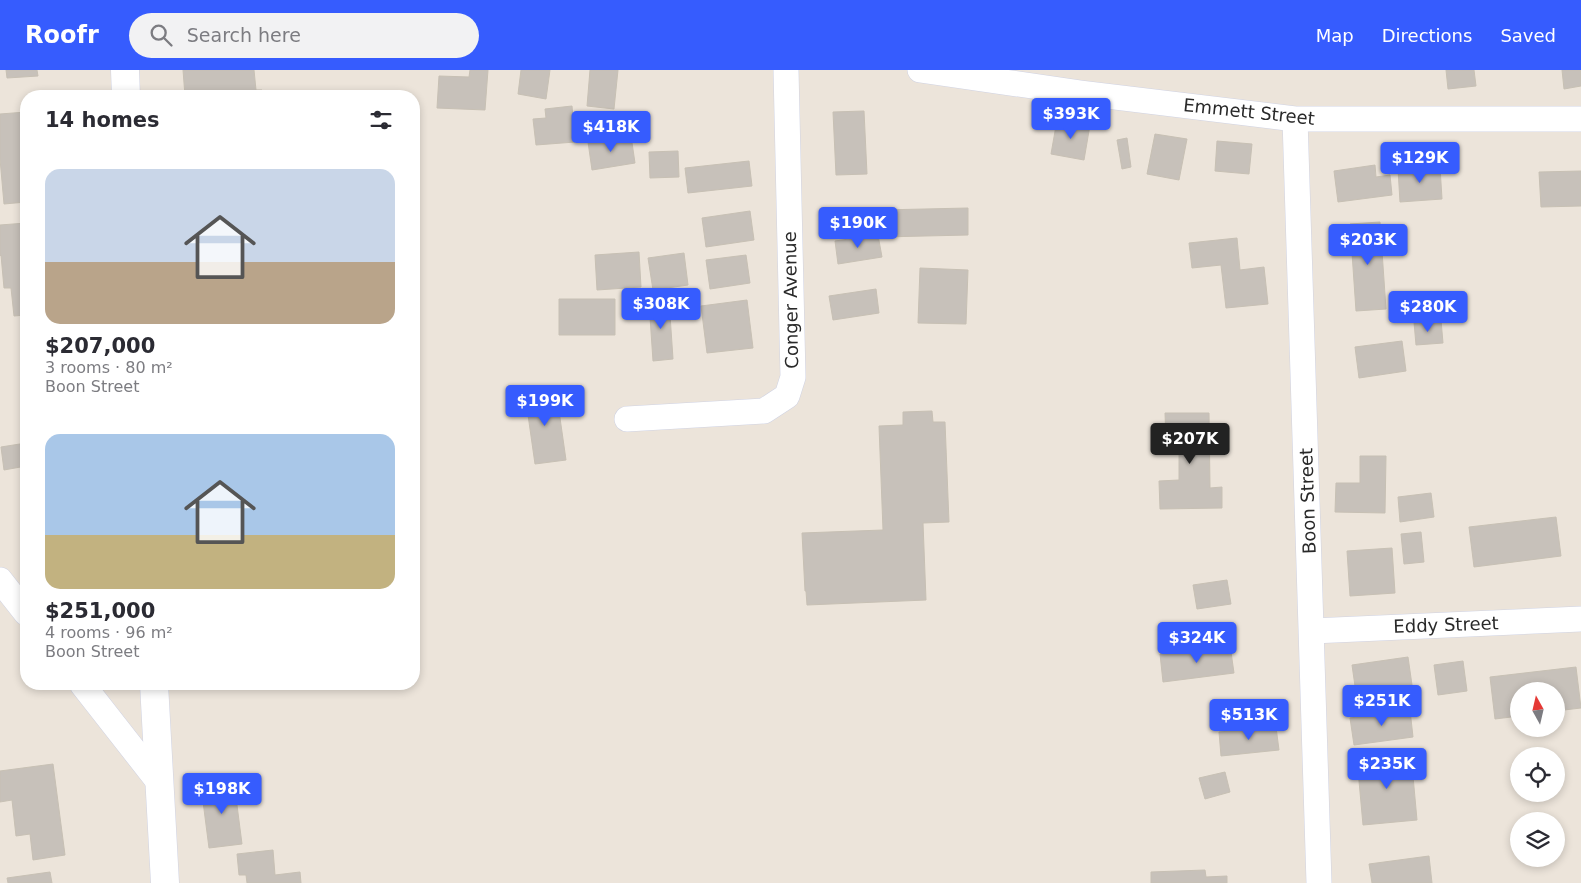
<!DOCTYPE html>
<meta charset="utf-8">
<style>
body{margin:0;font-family:"DejaVu Sans",sans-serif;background:#f2f2f3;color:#2b2b33;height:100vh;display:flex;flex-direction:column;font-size:19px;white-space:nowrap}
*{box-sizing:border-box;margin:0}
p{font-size:16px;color:#7c7c81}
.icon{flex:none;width:28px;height:28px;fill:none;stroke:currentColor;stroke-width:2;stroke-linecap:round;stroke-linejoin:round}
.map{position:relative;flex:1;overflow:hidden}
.sheet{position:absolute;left:20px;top:20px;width:400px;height:600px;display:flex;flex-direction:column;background:#fff;border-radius:20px;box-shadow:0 2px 8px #0003}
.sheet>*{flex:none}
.needle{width:32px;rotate:352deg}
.buttons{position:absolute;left:1510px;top:612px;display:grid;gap:10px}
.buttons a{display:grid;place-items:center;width:55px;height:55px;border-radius:50%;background:#fff;box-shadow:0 2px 8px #0003;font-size:25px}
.price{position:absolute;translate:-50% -42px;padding:0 11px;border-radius:5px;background:#365cfe;color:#fff;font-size:16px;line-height:32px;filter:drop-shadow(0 1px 2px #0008)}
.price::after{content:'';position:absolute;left:50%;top:30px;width:15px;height:11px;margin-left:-8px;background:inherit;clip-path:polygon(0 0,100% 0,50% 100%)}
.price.current{background:#222;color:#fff}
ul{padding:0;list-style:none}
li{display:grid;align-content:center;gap:10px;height:265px;padding:0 25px}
li span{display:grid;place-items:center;height:155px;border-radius:15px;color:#555}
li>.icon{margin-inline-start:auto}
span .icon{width:90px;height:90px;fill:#fffc;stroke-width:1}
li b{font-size:21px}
h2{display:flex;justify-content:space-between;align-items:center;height:60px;padding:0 25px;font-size:21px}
header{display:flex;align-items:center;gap:30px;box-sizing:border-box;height:70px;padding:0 25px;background:#365cfe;color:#fff}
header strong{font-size:24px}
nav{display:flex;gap:28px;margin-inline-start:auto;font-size:18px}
.search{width:350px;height:45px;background:#f2f2f3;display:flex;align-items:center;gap:12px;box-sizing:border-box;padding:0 18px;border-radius:28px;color:#7c7c81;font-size:19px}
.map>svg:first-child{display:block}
</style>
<header>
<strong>Roofr</strong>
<div class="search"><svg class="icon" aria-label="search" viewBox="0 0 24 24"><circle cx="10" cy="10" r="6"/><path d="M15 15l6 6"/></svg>Search here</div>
<nav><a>Map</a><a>Directions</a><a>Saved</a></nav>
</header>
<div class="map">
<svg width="1581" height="813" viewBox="0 0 1581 813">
<rect width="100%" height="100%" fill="#ece4da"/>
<path fill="#c7c1ba" stroke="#c7c0b4" d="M6 0H37L38 6 7 8Z
M183 0H254L256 20H262L263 26H185Z
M470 0H488L485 40 437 38 439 6 469 7Z
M521 0H550L546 29 518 24Z
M590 0H618L614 39 587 36Z
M1446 0H1474L1476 16 1448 19Z
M1562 0H1581V16L1564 19Z
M572 36 575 72 536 75 533 49 546 48 545 39Z
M864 41 867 104 836 105 833 42Z
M26 42V132L4 134 0 89V44Z
M1057 50 1090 55 1084 90 1051 84Z
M1155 64 1187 69 1179 110 1147 104Z
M631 66 635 93 592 100 588 72Z
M1127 68 1131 97 1122 99 1117 70Z
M1217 71 1252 74 1249 104 1215 101Z
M678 81 679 107 650 108 649 82Z
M749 91 752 116 688 123 685 98Z
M1375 95 1376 107 1390 105 1392 125 1338 132 1334 101Z
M1440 97 1442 129 1400 132 1398 99Z
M1581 101V136L1541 137 1539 102Z
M968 138V165L882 167 881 140Z
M750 141 754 170 706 177 702 148Z
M1380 152 1386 239 1356 241 1350 154Z
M26 153V245L14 246 11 218H4L1 185 0 186V155Z
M878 165 882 187 838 194 835 171Z
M1237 168 1240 200 1264 197 1268 234 1226 238 1221 195 1192 198 1189 173Z
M639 182 641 217 597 220 595 185Z
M684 183 688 215 653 220 648 188Z
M746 185 750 213 710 219 706 190Z
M920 198 968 200 966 254 918 253Z
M876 219 879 243 833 250 829 226Z
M559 229H615V265H559Z
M669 230 673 289 653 291 649 232Z
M747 230 753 278 707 283 701 236Z
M1441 250 1443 273 1416 275 1414 252Z
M1402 271 1406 301 1359 308 1355 277Z
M556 320 566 390 535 394 525 324Z
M932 341 933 352H945L949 452 923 453 926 530 807 535 806 521H805L802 463 883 460 879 356 903 355V342Z
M1165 343H1209L1210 418 1222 417V438L1160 439 1159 411 1179 410V370L1166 371Z
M26 373V396L4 400 1 377Z
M1360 386H1386L1385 443 1335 442 1336 413H1360Z
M1431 423 1434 447 1400 452 1398 427Z
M1556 447 1561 486 1474 497 1469 457Z
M1421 462 1424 492 1404 494 1401 464Z
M1392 478 1395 523 1350 526 1347 481Z
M1227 510 1231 534 1197 539 1193 515Z
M1230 575 1234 603 1163 612 1160 584Z
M1408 587 1412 615 1356 623 1352 595Z
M1463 591 1467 621 1438 625 1434 595Z
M1576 597 1581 638 1556 641V621H1519V646L1495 649 1490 607Z
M1410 640 1413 667 1354 675 1350 648Z
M1276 657 1279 680 1221 686 1219 662Z
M1411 684 1417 750 1363 755 1357 689Z
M53 694 65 785 33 790 30 764 16 766 12 730 0 732V701Z
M1225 702 1230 722 1205 729 1199 708Z
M234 712 242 774 209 778 201 716Z
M273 780 275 805 300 802 301 813H247L246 805H239L237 784Z
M1429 786 1432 813H1372L1369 794Z
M1205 800 1206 807 1227 806V813H1151V802Z
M50 802 52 813H8L7 808Z"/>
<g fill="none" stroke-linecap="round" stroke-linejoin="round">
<g stroke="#d0d3e3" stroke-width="26">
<path id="minor" d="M920 0 1081 23 1295 49H1581
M1295 49 1319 813
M627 349 764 341 787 326 793 307 786 0
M0 510 26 543
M1312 561 1581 549
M82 614 158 711"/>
</g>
<g stroke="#d0d3e3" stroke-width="29">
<path id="tertiary" d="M125 0 126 26
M154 614 165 813"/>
</g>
<use href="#minor" stroke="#fff" stroke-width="25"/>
<use href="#tertiary" stroke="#fff" stroke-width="28"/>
</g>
<g text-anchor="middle" stroke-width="4" stroke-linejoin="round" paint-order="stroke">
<g font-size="18" fill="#292929" stroke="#fff">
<text transform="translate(1249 42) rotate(6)" y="6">Emmett Street</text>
<text transform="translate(791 230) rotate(-91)" y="6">Conger Avenue</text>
<text transform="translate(1308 431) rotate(-92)" y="6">Boon Street</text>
<text transform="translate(1446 555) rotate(-2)" y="6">Eddy Street</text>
</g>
</g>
</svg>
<div class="buttons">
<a><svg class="needle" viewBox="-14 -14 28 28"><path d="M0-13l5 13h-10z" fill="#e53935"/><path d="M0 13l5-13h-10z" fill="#7c7c81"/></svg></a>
<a><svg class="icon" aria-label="locate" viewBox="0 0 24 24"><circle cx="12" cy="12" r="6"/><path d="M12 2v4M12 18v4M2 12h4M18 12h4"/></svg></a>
<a><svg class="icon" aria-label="layers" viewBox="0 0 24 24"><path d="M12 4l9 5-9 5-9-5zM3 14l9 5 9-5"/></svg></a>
</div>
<b class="price" style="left:1071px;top:70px">$393K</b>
<b class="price" style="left:611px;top:83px">$418K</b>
<b class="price" style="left:1420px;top:114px">$129K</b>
<b class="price" style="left:858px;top:179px">$190K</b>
<b class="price" style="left:1368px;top:196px">$203K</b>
<b class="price" style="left:661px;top:260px">$308K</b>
<b class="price" style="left:1428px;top:263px">$280K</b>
<b class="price" style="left:545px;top:357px">$199K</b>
<b class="price current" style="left:1190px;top:395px">$207K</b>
<b class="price" style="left:1197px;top:594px">$324K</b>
<b class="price" style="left:1382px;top:657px">$251K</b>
<b class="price" style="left:1249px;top:671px">$513K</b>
<b class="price" style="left:1387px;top:720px">$235K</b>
<b class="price" style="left:222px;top:745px">$198K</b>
<section class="sheet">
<h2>14 homes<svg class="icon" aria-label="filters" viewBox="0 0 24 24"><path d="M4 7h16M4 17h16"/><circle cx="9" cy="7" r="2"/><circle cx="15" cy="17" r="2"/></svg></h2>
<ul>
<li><span style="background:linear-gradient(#c9d6e8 60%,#b9a48a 0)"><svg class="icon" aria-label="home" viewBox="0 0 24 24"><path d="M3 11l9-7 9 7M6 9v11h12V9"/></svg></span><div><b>$207,000</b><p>3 rooms · 80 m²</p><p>Boon Street</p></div></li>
<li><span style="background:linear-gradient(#a9c7e8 65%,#c2b280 0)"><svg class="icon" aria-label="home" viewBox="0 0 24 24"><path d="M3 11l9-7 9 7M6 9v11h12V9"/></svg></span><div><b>$251,000</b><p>4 rooms · 96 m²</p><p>Boon Street</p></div></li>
</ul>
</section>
</div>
